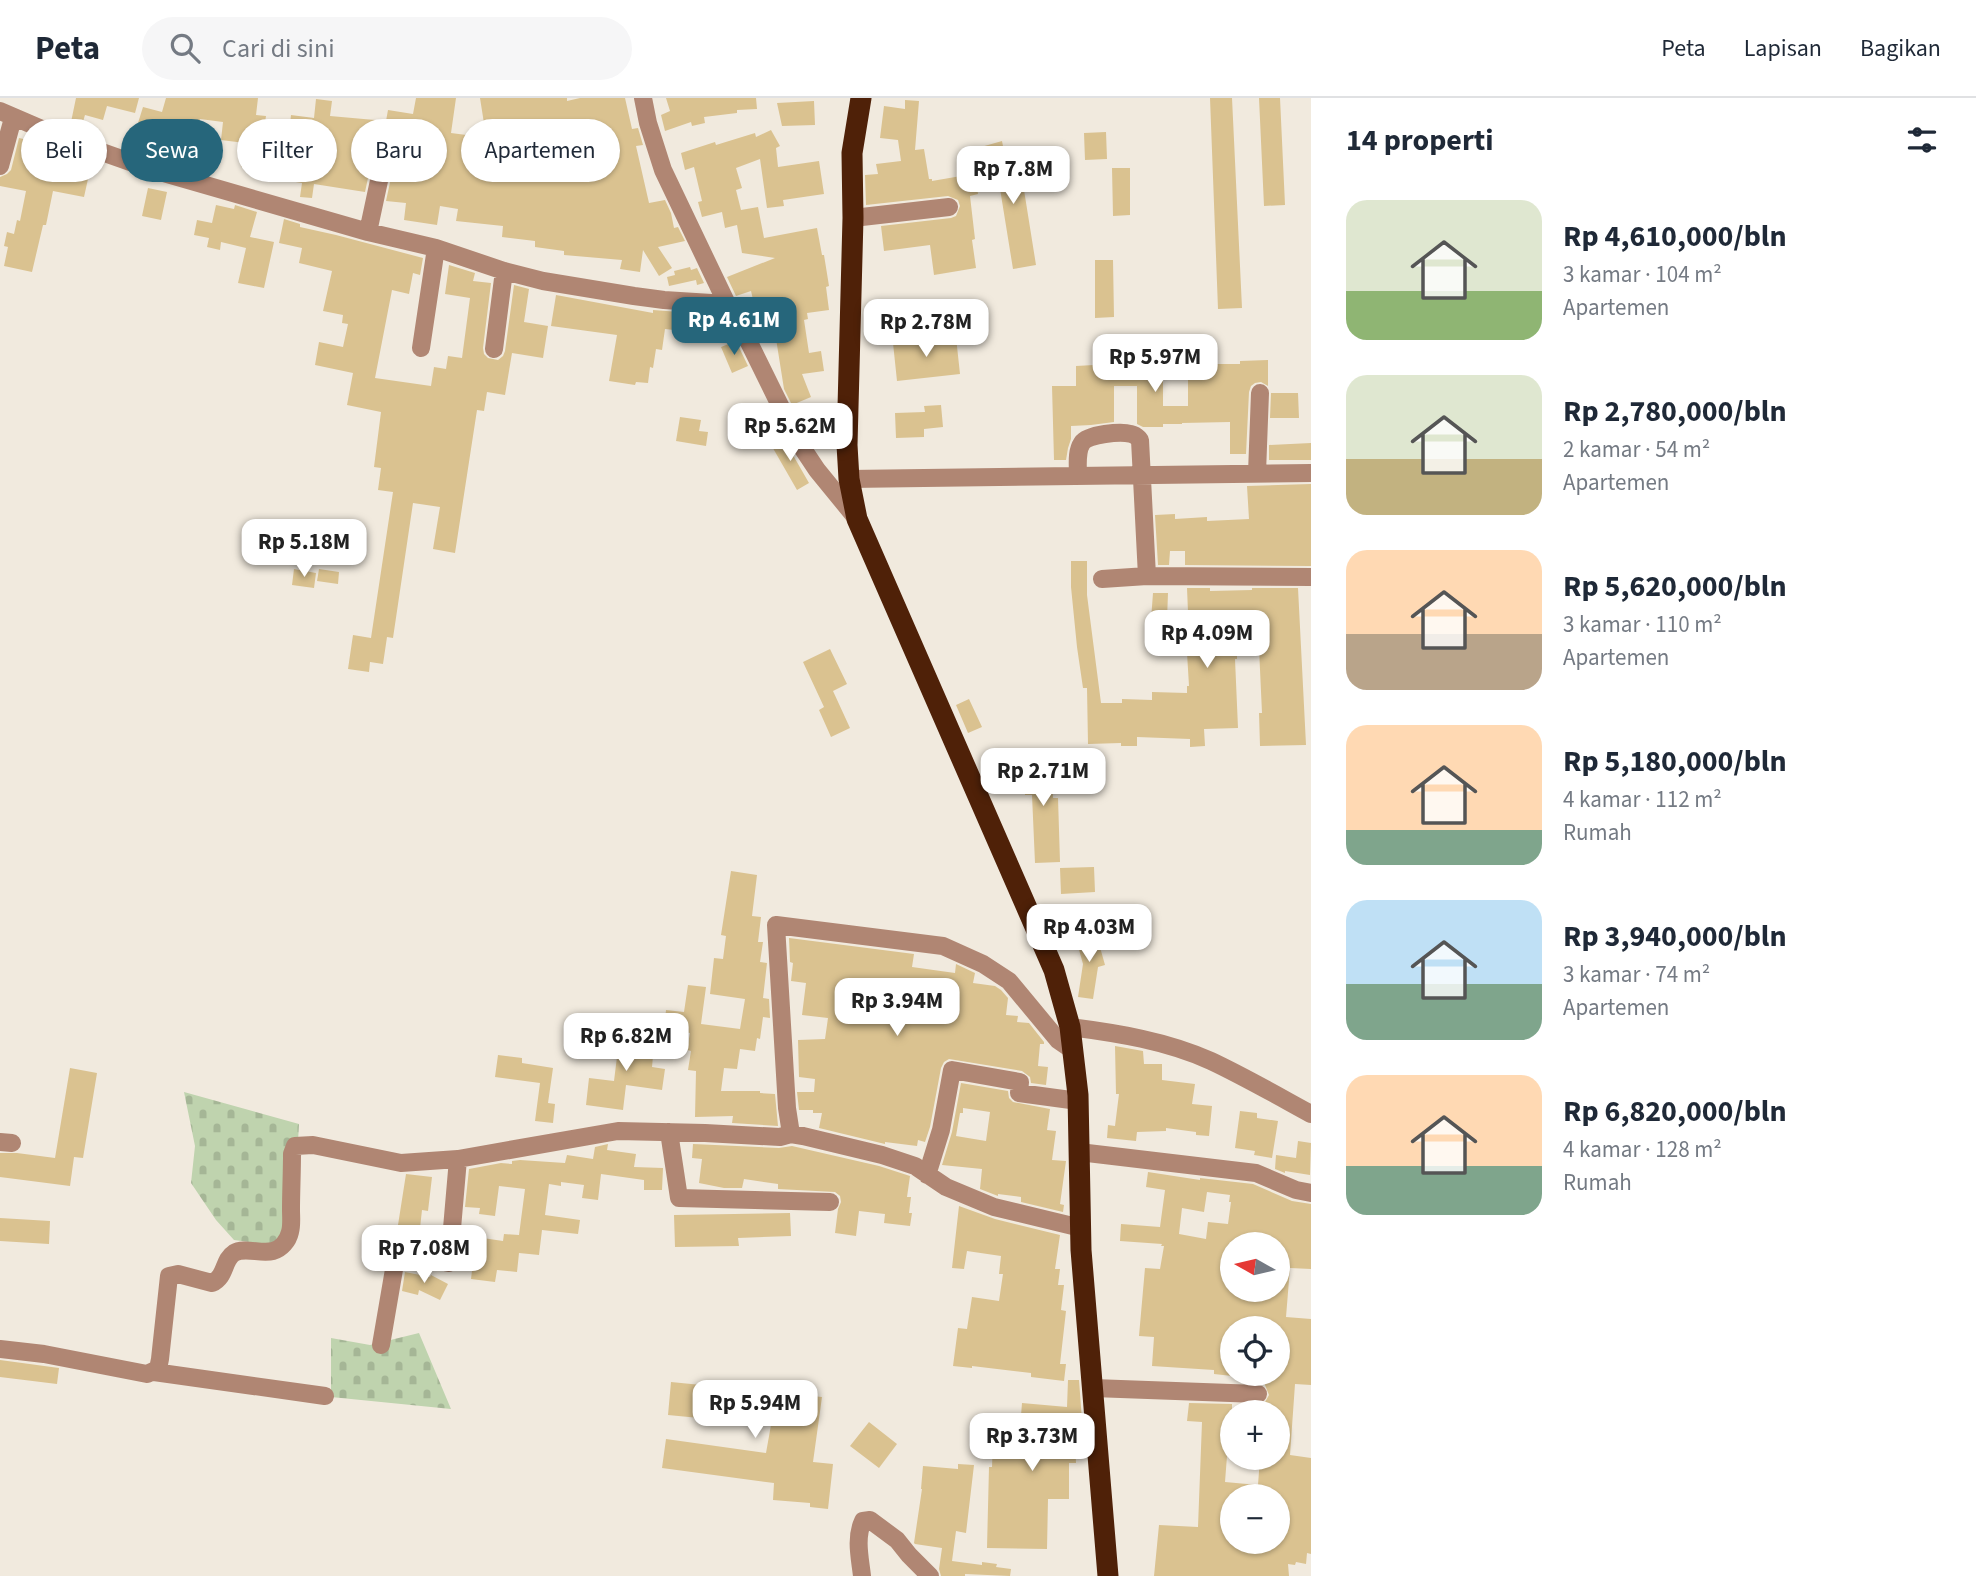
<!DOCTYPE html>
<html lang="id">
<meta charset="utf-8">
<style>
body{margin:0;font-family:"Source Sans 3",sans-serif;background:#f6f6f7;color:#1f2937;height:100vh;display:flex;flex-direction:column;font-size:26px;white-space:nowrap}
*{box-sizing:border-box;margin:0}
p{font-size:23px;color:#747a83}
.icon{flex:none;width:38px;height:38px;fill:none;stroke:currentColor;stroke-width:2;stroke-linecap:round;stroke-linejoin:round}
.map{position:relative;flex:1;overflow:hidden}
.side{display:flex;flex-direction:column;background:#fff;width:665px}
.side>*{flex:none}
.guide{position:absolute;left:21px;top:21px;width:665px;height:63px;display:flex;gap:14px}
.needle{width:46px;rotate:278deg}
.buttons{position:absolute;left:1220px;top:1134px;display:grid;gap:14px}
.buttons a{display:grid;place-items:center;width:70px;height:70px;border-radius:50%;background:#fff;box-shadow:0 2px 5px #0004;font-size:35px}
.price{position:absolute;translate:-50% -60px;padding:0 16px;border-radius:14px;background:#fff;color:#222;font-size:23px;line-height:46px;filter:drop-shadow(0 2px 4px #0008)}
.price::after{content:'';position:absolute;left:50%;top:42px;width:21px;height:16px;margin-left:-10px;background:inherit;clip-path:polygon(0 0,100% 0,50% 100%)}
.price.current{background:#26667b;color:#fff}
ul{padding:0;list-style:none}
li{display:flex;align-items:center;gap:21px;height:175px;padding:0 35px}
li span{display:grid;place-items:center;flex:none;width:196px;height:140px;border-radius:21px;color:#555}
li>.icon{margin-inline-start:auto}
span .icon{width:84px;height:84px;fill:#fffc;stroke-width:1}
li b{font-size:30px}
h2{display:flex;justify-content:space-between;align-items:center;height:84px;padding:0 35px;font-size:30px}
.chip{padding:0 24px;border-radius:32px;background:#fff;box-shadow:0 2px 5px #0004;font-size:24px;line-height:63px}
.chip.current{background:#26667b;color:#fff}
header{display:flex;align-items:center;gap:42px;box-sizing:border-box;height:98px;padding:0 35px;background:#fff;border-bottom:2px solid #e0e1e3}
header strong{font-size:33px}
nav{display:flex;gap:38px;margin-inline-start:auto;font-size:24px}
.search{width:490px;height:63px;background:#f6f6f7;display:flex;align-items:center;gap:18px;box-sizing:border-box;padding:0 24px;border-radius:38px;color:#747a83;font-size:26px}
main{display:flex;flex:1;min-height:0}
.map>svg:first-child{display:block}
</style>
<header>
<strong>Peta</strong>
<div class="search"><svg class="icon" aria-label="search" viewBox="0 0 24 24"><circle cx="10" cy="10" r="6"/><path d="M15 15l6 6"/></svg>Cari di sini</div>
<nav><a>Peta</a><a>Lapisan</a><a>Bagikan</a></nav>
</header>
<main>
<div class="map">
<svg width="1311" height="1478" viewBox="0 0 1311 1478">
<defs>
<pattern id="cemetery-stones" width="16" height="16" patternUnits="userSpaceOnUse" patternTransform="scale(1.75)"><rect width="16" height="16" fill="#bfd3ae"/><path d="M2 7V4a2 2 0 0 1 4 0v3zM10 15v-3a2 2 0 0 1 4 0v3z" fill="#a5b696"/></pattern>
</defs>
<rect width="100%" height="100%" fill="#f1eade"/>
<path fill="url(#cemetery-stones)" d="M184 994 299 1026 292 1150 234 1142 216 1122 191 1085 195 1048Z
M419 1235 451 1311 331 1299V1240L370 1247Z"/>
<path fill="#dac290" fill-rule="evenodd" d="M76 0H139L135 15 107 8 103 22 85 17 82 27 71 24Z
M166 0H258L256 17 266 18 264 31 289 35 291 17 314 20 316 1 332 3 330 18 386 23 388 12 413 16 416 0H456L451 35 474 38V37L486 38 480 0H567V3L580 0H625L632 31 638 30 643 47 636 48 649 105 665 102 671 115 674 130 678 129 685 143 658 149 672 170 659 178 643 152 640 174 620 171 622 162 564 157V153L535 149V143L502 139 503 128 456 123 458 111 440 108 437 127 404 122 406 105 386 103 397 52 394 42 388 39H382L375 47 365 94 314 86 312 100 300 99 302 85 283 82 284 77 241 69 245 45 221 42 223 24 200 21 192 51 170 44 168 50 153 46 157 30 138 25 143 9 162 14Z
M666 0H756L757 11 737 12V15L704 19 705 25 692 28 691 24 665 33 661 17 670 13Z
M1210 0H1232L1242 210 1218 211Z
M1259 0H1280L1285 107 1264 108Z
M905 2 919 3 915 52 924 51 929 81H932V83L961 78V77L975 74 978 96 970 98 975 141 972 142 976 170 934 177 930 147 884 153 881 128 951 120 956 118 960 108 958 102 948 98 866 107 865 77 878 76 876 66 901 63 898 42 880 40 884 8 905 11Z
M814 3 815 27 782 28 777 5Z
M771 32 780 48 776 50 778 69 819 63 824 96 783 102 784 108 767 110 760 61 736 70 742 90 736 92 741 112 758 109 764 140 817 130 822 157H824L829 188 826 189 829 212 807 215 808 221 804 222 809 255 821 253 824 273 802 276 811 299 792 307 784 291 774 228 763 230 760 217 757 218 751 193 736 198 727 179 775 160 742 155 737 127 725 130 722 114 702 119 698 104 702 103 694 69 685 72 681 55 715 44 716 47 755 35 756 39Z
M1106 34 1107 61 1085 62 1084 35Z
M19 40 37 44 36 48 66 54V56L92 63 84 99 53 93 46 127H43L32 174 4 168 8 149 4 148 7 134 14 136 17 122 20 123 26 93 0 88V79L7 76 11 72Z
M1002 43 1007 69 1020 67 1036 167 1013 171 996 66 985 69 981 49Z
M1112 70H1130V117L1113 118Z
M148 90 167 94 161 122 142 118Z
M216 107 234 111 235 107 257 114 250 139 274 144 264 190 238 185 246 150 221 144 220 152 207 149 209 140 194 137 197 122 212 125Z
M284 121 300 126V129L336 137 423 160 420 177 413 175 409 196 392 192 375 280 431 288 434 269 446 271 448 258 462 260 470 200 445 196 449 167 475 175 473 183 491 185 483 250 484 256 488 260 498 262 503 258 505 253 514 187 529 191 524 224 548 228 543 260 512 255 505 297 487 294 484 313 477 312 455 455 433 451 440 409 413 405 393 540 387 539 383 566 370 564 369 574 348 571 353 537 371 540 393 394 378 392 381 370 374 369 381 314 347 307 353 275 315 267 319 244 343 249 348 226 342 225 343 217 323 213 332 173 299 165 302 150 279 145Z
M1095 162H1113L1114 219 1095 220Z
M690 169 691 172 697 170 704 185 697 187 696 182 669 188 667 179 675 177 674 173Z
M556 197 653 215V212L706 216 704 230 693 228 692 234 665 231 662 252 656 251 653 270 650 269 648 285 636 284 635 287 609 283 617 237 551 228Z
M956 239 960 276 897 283 893 245Z
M1139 240H1163V308H1188V271H1210V266H1240V263L1268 262V288L1261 284 1255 285 1251 288 1249 294 1246 356H1230V324L1182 325V326H1163V329H1143L1137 326V288H1114V324L1091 327 1071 328V341L1068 350 1066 362H1054L1052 288H1076V268L1094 267V262H1108V244H1139Z
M736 243 748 268 732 275 721 249Z
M1271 295H1298L1299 320H1270Z
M941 307 943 329 924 331V339L896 340 895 315 925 314 924 308Z
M807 315 824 316 823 337H807L806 334Z
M680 319 701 322 699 333 708 334 706 348 676 343Z
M782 338 809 385 797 392 770 345Z
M1311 345V362H1269V347Z
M1311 386V468L1185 467V453H1170L1169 467H1158L1155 417 1175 416V421L1207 419V423L1249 421 1247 388Z
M1071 463H1087V497L1101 605H1122V601L1152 602V594L1187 595V588H1189L1186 538H1189L1187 490H1210V493L1252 492V490H1298L1306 647 1260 648 1259 615H1262L1259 550 1237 551V561H1235L1238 630 1204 631 1205 648 1190 649V641L1137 639V648H1121V645L1088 646 1087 590H1083L1077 549 1071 489Z
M294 471 316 475 314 490 292 487Z
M319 471 339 474 338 486 317 483Z
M1153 495H1168L1167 522H1151Z
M830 551 847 586 833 593 850 630 831 639 819 612 824 609 803 564Z
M969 601 982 629 968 635 956 607Z
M1051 657 1053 700H1058L1060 764 1035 765 1032 697H1025L1024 659Z
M1094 769 1095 794 1061 796 1060 770Z
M731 773 757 777 752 818 761 819 758 844H763L760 864 767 865 763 900 769 901 770 920 763 919 760 941 757 940 755 953 740 951 737 971 724 970 721 993H760V995L775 996 778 1028 732 1025 733 1018 695 1019 696 973 688 972 691 953 687 952 690 935 664 931 666 912 684 914 688 887 706 889 701 926 740 931 745 901 710 896 714 860 723 861 726 838 721 837Z
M1096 835 1105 867 1098 869 1093 901 1078 899 1083 866 1076 841Z
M789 840 914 856 912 869 955 875 956 866 975 875 973 885 995 888 1001 892 1008 900 1006 917 1018 918 1017 924 1029 925 1044 944V946H1040L1038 968 1048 969 1046 987 1031 985 1030 979 1022 973 949 961 944 964 941 970 930 1029 925 1044 918 1042 917 1048 885 1044V1046L819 1030 822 1015H813V1012H799L797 994H814L815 981 799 979 798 942 825 941 828 920 802 917 806 885 791 883 793 865 790 864Z
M615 931 634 934 632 944 654 947 652 969 665 971 662 992 626 987 623 1012 586 1007 589 980 614 983 617 959 611 958Z
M1115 948 1143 953 1144 966H1162V982L1195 986 1192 1006 1212 1008 1209 1038 1196 1037V1034L1166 1030V1033L1137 1034 1136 1043 1107 1040 1108 1027 1115 1028 1119 996H1116Z
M498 957 522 960V965L553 970 548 1005 555 1006 553 1025 535 1023 540 985 495 979Z
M70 970 97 975 83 1060 74 1059 70 1088 0 1079V1055H17L55 1060Z
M961 985 1008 993 1009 1000 1013 1004 1050 1011 1047 1032 1056 1033 1052 1062 1066 1063 1060 1106 1064 1107 1063 1114 1021 1104V1099L998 1096V1098L980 1091 982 1071 942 1067 952 1034ZM963 1010 990 1014 986 1043 956 1038 960 1015H963Z
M1240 1013 1257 1015V1020L1278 1023 1272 1060 1254 1057 1255 1053 1235 1050Z
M1298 1043 1311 1045 1310 1077 1285 1073V1075L1275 1071 1276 1057 1296 1060Z
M608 1046 607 1052 636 1056 634 1069 663 1070 662 1092H644V1082L601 1076 598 1102 582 1100 584 1087 561 1084V1088L549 1086 545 1117 580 1122 578 1136 542 1132 539 1157 519 1155 517 1174 497 1172 495 1184 471 1181 476 1139 503 1143 504 1136 519 1137 525 1091 499 1088 495 1118 479 1116 480 1110 465 1109 469 1071 501 1065 512 1066V1063L520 1062 565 1065 567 1057 593 1061 595 1049Z
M693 1046 779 1050 792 1048 879 1068 910 1078 907 1099H911L909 1115H912L910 1128 884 1125 885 1116 859 1113 856 1138 835 1135 838 1111 841 1104 840 1098 835 1094 778 1091V1086L744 1081 742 1090H724L699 1085 702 1061 692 1060Z
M1148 1074 1200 1082V1080L1253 1086 1292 1103 1311 1106V1171L1290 1170 1286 1219 1311 1221V1287L1295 1286 1290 1357 1311 1360V1456L1307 1455 1306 1466 1296 1464 1295 1467 1288 1466 1289 1478H1154L1159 1427 1198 1429 1202 1324 1187 1323 1189 1305 1232 1306V1345H1228L1225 1384 1258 1387 1260 1360H1278V1314H1263L1264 1306 1269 1297 1265 1287 1266 1276H1278V1230H1232V1278L1214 1276V1272L1152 1268 1154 1239 1139 1238 1145 1170 1160 1171 1164 1148H1161L1162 1146 1120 1143 1121 1126 1160 1129 1165 1092 1146 1089ZM1207 1094 1230 1097 1229 1104H1231L1228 1126 1208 1124 1206 1141 1179 1136 1182 1110 1204 1114ZM1231 1146H1278V1192H1232V1177L1226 1176ZM1232 1398H1278V1444H1232Z
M406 1076 432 1079 428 1113 422 1112 420 1130 398 1127Z
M959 1108 995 1121 1060 1137 1055 1171H1060L1058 1187H1064L1061 1212 1066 1213 1060 1266H1066L1064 1283 1031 1279V1275L972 1268V1270L953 1268 958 1230 967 1231 972 1199 999 1203 1003 1176H999L1001 1158 967 1153 964 1171 952 1170Z
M790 1115 791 1138 738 1140 739 1148 675 1149 674 1117Z
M0 1120 50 1123 49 1146 0 1143Z
M405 1174 430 1179 431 1177 448 1186 440 1202 419 1192 418 1197 402 1193Z
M0 1262 59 1270 57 1286 0 1279Z
M1068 1282H1079L1083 1336 1075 1335 1076 1365H1069V1401H1048L1047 1451 987 1450 989 1369H992L993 1342 1013 1343V1330H1020L1022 1305 1067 1309Z
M671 1284 822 1299 813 1364 833 1366 828 1411 810 1409V1405L773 1402 774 1385 662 1370 666 1341 766 1355 771 1327 668 1317Z
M869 1324 897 1346 879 1370 850 1348Z
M958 1366 974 1367 966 1435 956 1433 952 1463 982 1467V1464L997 1466 996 1469 1011 1471 1010 1478 965 1476V1478H941L939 1471 942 1450 915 1446 914 1445 922 1391H921L923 1368 958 1371Z"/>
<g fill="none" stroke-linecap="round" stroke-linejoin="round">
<path stroke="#b08673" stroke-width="18" d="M643 0 648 25 663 72 727 206
M0 13 65 41 150 71 368 134 436 150 504 173 543 183 634 198 664 202 727 206 736 218 797 342 817 372 857 421
M0 68 13 20
M853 120 949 109
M368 134 386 50
M421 250 436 150
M494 251 504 173
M1257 375 1260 295
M1078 378C1078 367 1076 354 1082 345 1088 336 1121 333 1131 336 1136 337 1136 338 1140 342L1147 478 1311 479
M849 381 1311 375
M1102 481 1147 478
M1070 929C1117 935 1167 943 1211 963 1245 979 1278 998 1311 1016
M669 1034 679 1100 830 1104
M791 1036 787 1010 776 827 943 848 983 866 1009 883 1058 942 1074 953
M0 1044 12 1045
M1079 1054 1256 1075 1296 1092 1311 1095
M927 1077 941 1032 952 972 1020 984 1019 995 1078 1003
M381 1247 397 1154 449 1165 458 1061
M0 1251 44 1256 147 1276 158 1271 160 1261 169 1178 178 1176 212 1185C226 1179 223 1162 234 1155 244 1149 261 1156 273 1153 281 1151 288 1143 290 1134 292 1127 291 1119 291 1112 291 1093 292 1075 292 1056L295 1048 313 1047 401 1065 458 1061 618 1033 705 1035 780 1039 791 1036 803 1038 882 1057 915 1068 946 1089 994 1109 1081 1130
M154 1274 325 1298
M1093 1290 1258 1296
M862 1478C860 1460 855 1440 863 1423L870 1422 897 1442 909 1457 930 1478"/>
<path stroke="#4f2108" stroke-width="21" d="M861 0 852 55 853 120 847 347 849 381 857 421 1054 872 1070 929 1078 997 1081 1152 1108 1478"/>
</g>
</svg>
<div class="buttons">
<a><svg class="needle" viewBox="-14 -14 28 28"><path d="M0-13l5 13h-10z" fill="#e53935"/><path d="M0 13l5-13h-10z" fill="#747a83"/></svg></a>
<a><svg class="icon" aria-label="locate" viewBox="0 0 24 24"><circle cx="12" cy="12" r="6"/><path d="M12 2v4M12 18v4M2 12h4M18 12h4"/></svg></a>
<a>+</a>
<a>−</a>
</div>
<b class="price" style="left:1013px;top:108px">Rp 7.8M</b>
<b class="price current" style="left:734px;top:259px">Rp 4.61M</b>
<b class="price" style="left:926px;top:261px">Rp 2.78M</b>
<b class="price" style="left:1155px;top:296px">Rp 5.97M</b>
<b class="price" style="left:790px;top:365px">Rp 5.62M</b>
<b class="price" style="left:304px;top:481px">Rp 5.18M</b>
<b class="price" style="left:1207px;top:572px">Rp 4.09M</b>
<b class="price" style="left:1043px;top:710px">Rp 2.71M</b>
<b class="price" style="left:1089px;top:866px">Rp 4.03M</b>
<b class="price" style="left:897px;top:940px">Rp 3.94M</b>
<b class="price" style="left:626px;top:975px">Rp 6.82M</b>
<b class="price" style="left:424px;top:1187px">Rp 7.08M</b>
<b class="price" style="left:755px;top:1342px">Rp 5.94M</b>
<b class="price" style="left:1032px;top:1375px">Rp 3.73M</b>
<div class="guide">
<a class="chip">Beli</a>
<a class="chip current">Sewa</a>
<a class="chip">Filter</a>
<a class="chip">Baru</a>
<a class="chip">Apartemen</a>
</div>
</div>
<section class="side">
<h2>14 properti<svg class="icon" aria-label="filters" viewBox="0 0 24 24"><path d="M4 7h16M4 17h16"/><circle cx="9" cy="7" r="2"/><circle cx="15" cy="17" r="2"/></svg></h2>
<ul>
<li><span style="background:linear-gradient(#dfe7d0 65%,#8fb573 0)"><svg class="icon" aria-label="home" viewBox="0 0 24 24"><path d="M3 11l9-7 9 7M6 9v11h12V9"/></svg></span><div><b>Rp 4,610,000/bln</b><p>3 kamar · 104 m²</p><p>Apartemen</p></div></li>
<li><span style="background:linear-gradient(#dfe7d0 60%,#c2b280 0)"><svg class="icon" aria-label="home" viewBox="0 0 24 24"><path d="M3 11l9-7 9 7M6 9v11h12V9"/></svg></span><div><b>Rp 2,780,000/bln</b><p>2 kamar · 54 m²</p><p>Apartemen</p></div></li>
<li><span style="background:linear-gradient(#ffd9b3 60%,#b9a48a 0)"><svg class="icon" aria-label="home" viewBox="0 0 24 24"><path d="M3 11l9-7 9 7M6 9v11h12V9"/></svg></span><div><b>Rp 5,620,000/bln</b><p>3 kamar · 110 m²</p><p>Apartemen</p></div></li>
<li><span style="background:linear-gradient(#ffd9b3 75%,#7fa58c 0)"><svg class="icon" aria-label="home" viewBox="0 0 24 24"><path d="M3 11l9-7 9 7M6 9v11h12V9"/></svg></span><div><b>Rp 5,180,000/bln</b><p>4 kamar · 112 m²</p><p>Rumah</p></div></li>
<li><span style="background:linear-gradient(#bfe0f5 60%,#7fa58c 0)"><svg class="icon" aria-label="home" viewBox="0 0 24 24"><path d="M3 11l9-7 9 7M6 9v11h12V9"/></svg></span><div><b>Rp 3,940,000/bln</b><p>3 kamar · 74 m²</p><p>Apartemen</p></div></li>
<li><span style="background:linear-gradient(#ffd9b3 65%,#7fa58c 0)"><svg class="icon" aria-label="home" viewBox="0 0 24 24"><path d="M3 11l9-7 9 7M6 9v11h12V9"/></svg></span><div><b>Rp 6,820,000/bln</b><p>4 kamar · 128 m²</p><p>Rumah</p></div></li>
</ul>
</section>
</main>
